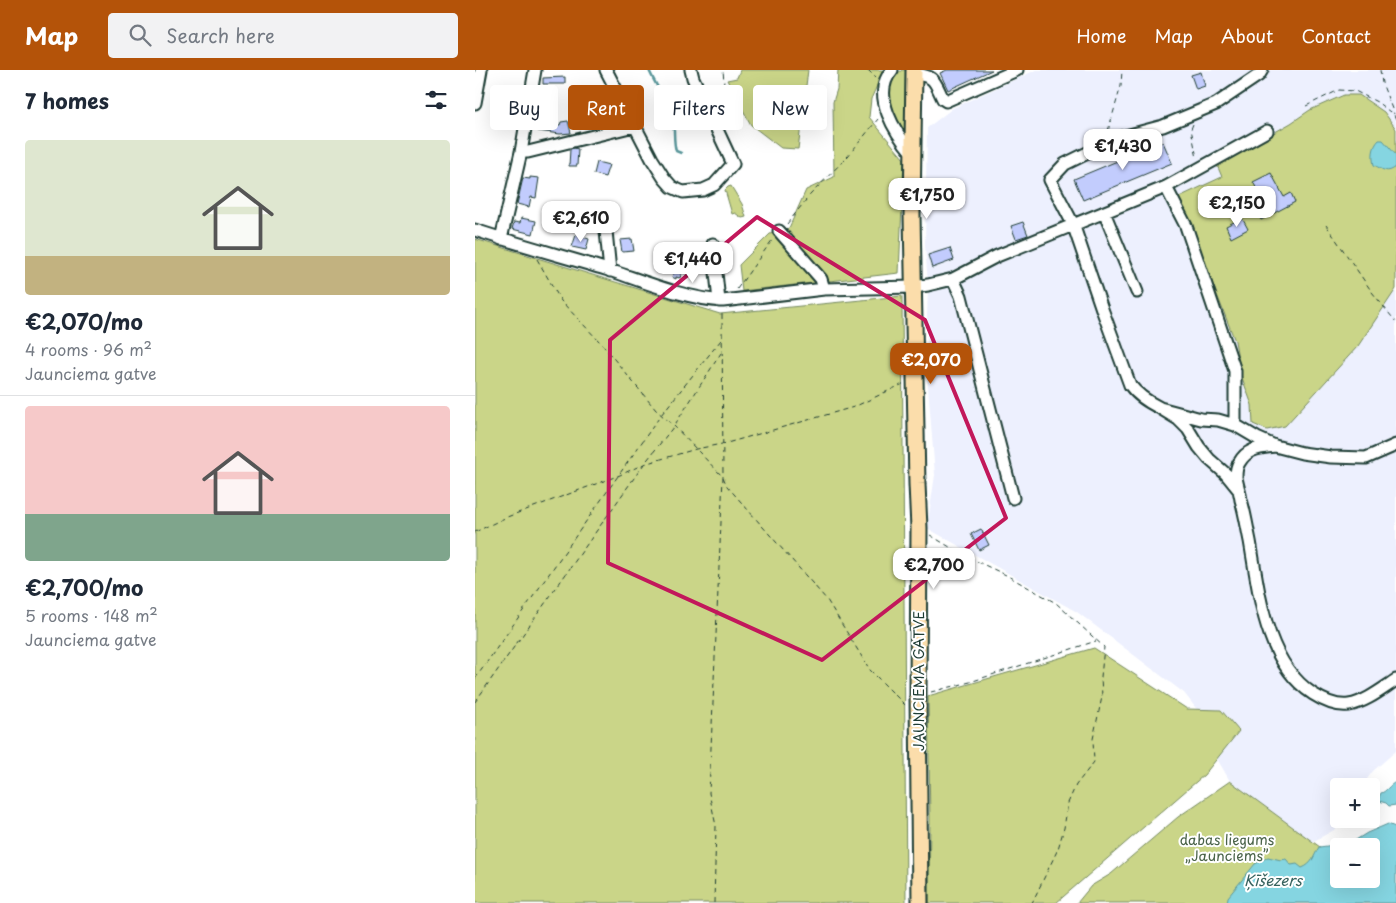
<!DOCTYPE html>
<meta charset="utf-8">
<style>
body{margin:0;font-family:"Playpen Sans",sans-serif;background:#f2f2f3;color:#1f2937;height:100vh;display:flex;flex-direction:column;font-size:19px;white-space:nowrap}
*{box-sizing:border-box;margin:0}
p{font-size:16px;color:#747a83}
.icon{flex:none;width:28px;height:28px;fill:none;stroke:currentColor;stroke-width:2;stroke-linecap:round;stroke-linejoin:round}
.map{position:relative;flex:1;overflow:hidden}
.details{display:flex;flex-direction:column;background:#fff;width:475px}
.details>*{flex:none}
.guide{position:absolute;left:15px;top:15px;width:475px;height:45px;display:flex;gap:10px}
.tools{position:absolute;left:855px;top:708px;display:grid;gap:10px}
.tools a{display:grid;place-items:center;width:50px;height:50px;border-radius:5px;background:#fff;box-shadow:0 5px 20px #0002;font-size:25px}
.price{position:absolute;translate:-50% -42px;padding:0 11px;border-radius:10px;background:#fff;color:#222;font-size:16px;line-height:32px;filter:drop-shadow(0 1px 2px #0008)}
.price::after{content:'';position:absolute;left:50%;top:30px;width:15px;height:11px;margin-left:-8px;background:inherit;clip-path:polygon(0 0,100% 0,50% 100%)}
.price.active{background:#b45309;color:#fff}
ul{padding:0;list-style:none}
li{display:grid;align-content:center;gap:10px;height:265px;padding:0 25px}
li+li{border-top:1px solid #e0e1e3}
li span{display:grid;place-items:center;height:155px;border-radius:5px;color:#555}
li>.icon{margin-inline-start:auto}
span .icon{width:90px;height:90px;fill:#fffc;stroke-width:1}
li b{font-size:21px}
h2{display:flex;justify-content:space-between;align-items:center;height:60px;padding:0 25px;font-size:21px}
.pill{padding:0 18px;border-radius:5px;background:#fff;box-shadow:0 5px 20px #0002;font-size:18px;line-height:45px}
.pill.active{background:#b45309;color:#fff}
header{display:flex;align-items:center;gap:30px;box-sizing:border-box;height:70px;padding:0 25px;background:#b45309;color:#fff}
header strong{font-size:24px}
nav{display:flex;gap:28px;margin-inline-start:auto;font-size:18px}
.search{width:350px;height:45px;background:#f2f2f3;display:flex;align-items:center;gap:12px;box-sizing:border-box;padding:0 18px;border-radius:5px;color:#747a83;font-size:19px}
main{display:flex;flex:1;min-height:0}
.map>svg:first-child{display:block}
</style>
<header>
<strong>Map</strong>
<div class="search"><svg class="icon" aria-label="search" viewBox="0 0 24 24"><circle cx="10" cy="10" r="6"/><path d="M15 15l6 6"/></svg>Search here</div>
<nav><a>Home</a><a>Map</a><a>About</a><a>Contact</a></nav>
</header>
<main>
<section class="details">
<h2>7 homes<svg class="icon" aria-label="filters" viewBox="0 0 24 24"><path d="M4 7h16M4 17h16"/><circle cx="9" cy="7" r="2"/><circle cx="15" cy="17" r="2"/></svg></h2>
<ul>
<li><span style="background:linear-gradient(#dfe7d0 75%,#c2b280 0)"><svg class="icon" aria-label="home" viewBox="0 0 24 24"><path d="M3 11l9-7 9 7M6 9v11h12V9"/></svg></span><div><b>€2,070/mo</b><p>4 rooms · 96 m²</p><p>Jaunciema gatve</p></div></li>
<li><span style="background:linear-gradient(#f6c9c9 70%,#7fa58c 0)"><svg class="icon" aria-label="home" viewBox="0 0 24 24"><path d="M3 11l9-7 9 7M6 9v11h12V9"/></svg></span><div><b>€2,700/mo</b><p>5 rooms · 148 m²</p><p>Jaunciema gatve</p></div></li>
</ul>
</section>
<div class="map">
<svg width="921" height="833" viewBox="0 0 921 833">
<rect width="100%" height="100%" fill="#fff"/>
<filter id="ink" filterUnits="userSpaceOnUse"><feTurbulence type="fractalNoise" baseFrequency=".02" numOctaves="2"/><feDisplacementMap in="SourceGraphic" scale="10" xChannelSelector="R" yChannelSelector="G"/><feConvolveMatrix kernelMatrix="1 2 1 2 8 2 1 2 1" color-interpolation-filters="sRGB"/></filter>
<g filter="url(#ink)">
<path fill="#edf0fe" d="M561 0H921V681L898 701 887 716H864V749H866L859 760 837 772 755 711 717 646 724 642 709 623 602 542 452 458 460 405 452 303V247L453 215 450 175 452 58 478 38Z"/>
<path fill="#cad588" stroke="#74895e" d="M265 0H333L323 79 306 78 276 55 252 10 262 8Z
M363 0H409L396 29 394 47 429 89 424 203 267 221 264 195 295 164 314 158 331 120 359 107 358 32 362 19Z
M427 0H431V3L432 57 428 60C417 48 409 26 416 11 418 6 423 3 427 0Z
M869 25H884L909 42 921 59V219L883 276 810 356 792 360 778 354 777 335 766 305 760 271 704 127 747 107 742 95 816 53 835 40Z
M256 116 267 134 271 147 267 148 260 143 257 144 250 120 253 117Z
M0 169 245 244 427 226 431 833H0Z
M619 578 712 639 746 640 764 661 729 705 581 833H454L455 750 453 626Z
M755 711 864 791V809L920 833H602L616 816 636 804 703 747Z"/>
<path fill="#85d5e1" stroke="#5c989c" fill-rule="evenodd" d="M904 70H908L921 85V97C912 104 909 100 899 95 897 87 897 77 904 70Z
M921 712V735L914 736 911 733 904 731 902 732 906 723C911 722 914 715 921 712Z
M913 754 920 757 921 755V833H752L753 827 780 794 793 787 806 790 811 789 816 795 822 794 827 798C838 794 839 785 844 777L876 773 892 763ZM864 776H896V809H864Z"/>
<g fill="none" stroke-linecap="round" stroke-linejoin="round">
<path stroke="#5c989c" stroke-width="2.5" d="M174 0C181 17 193 31 198 50 200 60 198 71 201 81L206 83"/>
</g>
<path fill="#c2ccfd" stroke="#1f3d34" d="M472 0H517L473 20 465 3Z
M726 2 730 16 721 19 716 5Z
M90 7V14H68V8Z
M93 51 96 63 85 64 63 61 64 55 71 54 85 55 86 52Z
M688 72 697 93 608 130 599 109Z
M99 78 103 79 102 96H94L95 79Z
M122 92 134 95 130 107 119 104Z
M796 103 809 127 816 123 820 132 786 150 781 139 790 134 778 112Z
M55 107 64 108 61 128 56 127 54 137 42 134 48 108 55 109Z
M115 136 125 138 123 149 112 148Z
M46 148 61 151 58 164 37 159 39 152 45 153Z
M767 148 773 159 756 168 751 156Z
M548 152 553 165 541 169 536 156Z
M101 165 114 169 111 180 97 177Z
M157 169 159 181 147 182 145 170Z
M189 175 212 187 208 194 215 197 213 204 207 202 205 208 201 207V209L197 207 203 190Z
M475 178 479 190 457 198 453 185Z
M506 459 514 475 504 480 496 464Z"/>
<g fill="none" stroke-linecap="round" stroke-linejoin="round">
<g stroke="#1f3d34" stroke-width="15">
<path id="minor" d="M131 0 177 89 189 108 197 117 208 122 228 120 239 115 258 94 218 8 216 0
M417 0C395 25 421 64 438 84
M439 4C461 6 459 11 468 29L471 31 542 0
M0 33 6 0
M46 82H53L159 56
M691 117 711 156 760 301V355
M629 142 662 222
M134 144 131 161 135 201
M0 160C45 175 91 187 137 201 173 213 209 228 248 231L349 219 439 217 453 215 478 209 522 186 691 117 792 61
M304 161 346 209 349 219
M26 169 46 82 60 0
M238 174 244 231
M478 209 486 226 538 428
M685 338C673 332 663 326 655 315L627 239 598 154 575 110 590 94 643 68 688 56 741 34 784 5 787 0
M800 376 827 383 856 387 891 388 921 375
M764 420 751 404 734 389 724 377 713 359 703 349 685 338 726 349 743 350 760 355 782 368 800 376C785 378 772 378 764 393 762 396 761 403 761 407 762 415 765 422 766 430 770 443 772 457 775 471 784 522 790 593 838 624 849 631 861 637 874 635 891 632 907 619 921 610"/>
</g>
<g stroke="#1f3d34" stroke-width="19">
<path id="major" d="M439 0 437 145 442 414 444 458 443 626 445 833"/>
</g>
<path stroke="#1f3d34" stroke-width="1" stroke-dasharray="5 4" stroke-linecap="butt" d="M393 0 401 8
M905 0 907 13 919 44
M241 33 249 12 248 0
M831 36 864 20 880 21 902 32 919 45 921 49
M718 54 716 59 722 88
M633 61 646 16 647 0
M312 154 335 125 373 86 403 49
M851 155 897 222 921 252
M62 189 86 231 125 272 181 340 199 356 248 407 252 416 352 530 395 600 430 635
M262 219 298 169
M0 462 32 447 145 405 169 394 221 379 252 373 379 337 428 314
M455 465 488 485 531 505 581 533 629 577 626 607 627 627 618 669 619 692 601 715 593 733 589 758 583 779 557 833
M0 609 186 345 246 270
M456 622 495 612 621 571
M0 632 169 394 199 356 246 283
M239 833 241 756 234 723 248 407 247 242"/>
<use href="#minor" stroke="#fff" stroke-width="11"/>
<use href="#major" stroke="#fbddab" stroke-width="15"/>
</g>
</g>
<path fill="none" stroke="#c2185b" stroke-width="4" stroke-linejoin="round" d="M282 147 450 250 531 448 347 590 133 493 135 270Z"/>
<g text-anchor="middle" stroke-width="4" stroke-linejoin="round" paint-order="stroke">
<g font-size="14" fill="#1f3d34" stroke="#fff">
<text transform="translate(444 611) rotate(-90)" y="5">JAUNCIEMA GATVE</text>
</g>
<g font-size="14" fill="#4a6349" stroke="#fff">
<text x="752" y="775">dabas liegums<tspan x="752" dy="16">„Jaunciems”</tspan></text>
</g>
<g font-size="15" font-style="italic" fill="#38635f" stroke="#fff">
<text x="798" y="816">Ķīšezers</text>
</g>
</g>
</svg>
<div class="tools">
<a>+</a>
<a>−</a>
</div>
<b class="price" style="left:648px;top:101px">€1,430</b>
<b class="price" style="left:452px;top:150px">€1,750</b>
<b class="price" style="left:762px;top:158px">€2,150</b>
<b class="price" style="left:106px;top:173px">€2,610</b>
<b class="price" style="left:218px;top:214px">€1,440</b>
<b class="price active" style="left:456px;top:315px">€2,070</b>
<b class="price" style="left:459px;top:520px">€2,700</b>
<div class="guide">
<a class="pill">Buy</a>
<a class="pill active">Rent</a>
<a class="pill">Filters</a>
<a class="pill">New</a>
</div>
</div>
</main>
